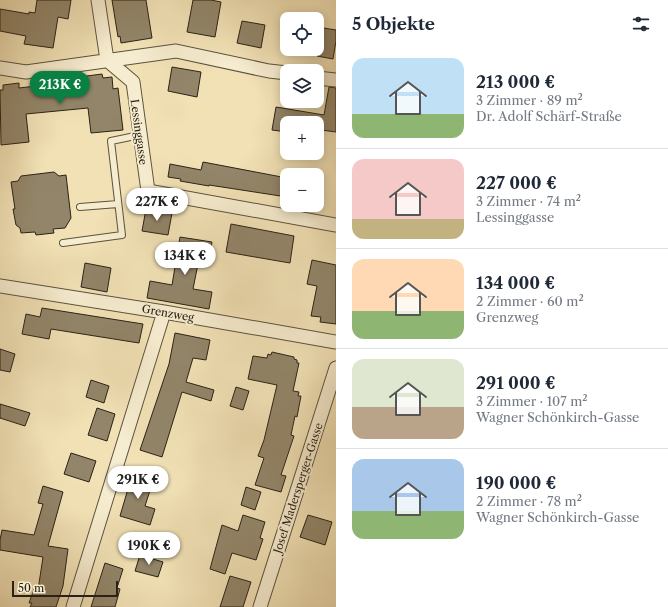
<!DOCTYPE html>
<html lang="de">
<meta charset="utf-8">
<style>
body{margin:0;font-family:"Libre Caslon Text",serif;background:#f2f2f3;color:#1f2937;height:100vh;display:flex;flex-direction:column;font-size:15px;white-space:nowrap}
*{box-sizing:border-box;margin:0}
p{font-size:13px;color:#747a83}
.icon{flex:none;width:22px;height:22px;fill:none;stroke:currentColor;stroke-width:2;stroke-linecap:round;stroke-linejoin:round}
.map{position:relative;flex:1;overflow:hidden}
.side{display:flex;flex-direction:column;background:#fff;width:332px}
.side>*{flex:none}
.fabs{position:absolute;left:280px;top:12px;display:grid;gap:8px}
.fabs a{display:grid;place-items:center;width:44px;height:44px;border-radius:8px;background:#fff;box-shadow:0 2px 10px #0003;font-size:20px}
.scale{position:absolute;left:12px;bottom:10px;width:106px;box-sizing:border-box;padding-left:4px;border:2px solid #2b2217;border-top:0;font-size:11px;line-height:14px;white-space:nowrap;color:#2b2217;-webkit-text-stroke:3px #f6eccf;paint-order:stroke}
.price{position:absolute;translate:-50% -34px;padding:0 9px;border-radius:14px;background:#fff;color:#222;font-size:13px;line-height:26px;filter:drop-shadow(0 1px 2px #0008)}
.price::after{content:'';position:absolute;left:50%;top:24px;width:12px;height:9px;margin-left:-6px;background:inherit;clip-path:polygon(0 0,100% 0,50% 100%)}
.price.active{background:#0b8043;color:#fff}
ul{padding:0;list-style:none}
li{display:flex;align-items:center;gap:12px;height:100px;padding:0 16px}
li+li{border-top:1px solid #e0e1e3}
li span{display:grid;place-items:center;flex:none;width:112px;height:80px;border-radius:12px;color:#555}
li>.icon{margin-inline-start:auto}
span .icon{width:48px;height:48px;fill:#fffc;stroke-width:1}
li b{font-size:17px}
h2{display:flex;justify-content:space-between;align-items:center;height:48px;padding:0 16px;font-size:17px}
main{display:flex;flex:1;min-height:0}
.map>svg:first-child{display:block}
</style>
<main>
<div class="map">
<svg width="336" height="607" viewBox="0 0 336 607">
<rect width="100%" height="100%" fill="#f1e1b5"/>
<filter id="stains"><feTurbulence type="fractalNoise" baseFrequency=".005" numOctaves="4"/><feColorMatrix values="0 0 0 0 .2 0 0 0 0 .09 0 0 0 0 .02 0 0 0 .5 -.17"/></filter>
<radialGradient id="worn" r=".72"><stop offset=".6" stop-color="#630" stop-opacity="0"/><stop offset="1" stop-color="#630" stop-opacity=".3"/></radialGradient>
<path fill="#928569" stroke="#2b2217" d="M37 0H71L68 19 58 17 53 48 24 44 26 36 0 31V9L29 14V12L35 13Z
M112 0H146L152 38 121 43 120 36 118 37Z
M193 0H211L221 2 215 37 187 32Z
M242 21 265 25 261 48 237 43Z
M317 27 336 30V41L333 59 317 56Z
M172 67 201 72 197 97 168 91Z
M102 74 103 78 112 77 113 89 118 88 123 130 91 133 88 108 26 114 29 142 1 145 0 90H3V85L19 83V88L79 81V77Z
M329 87 336 88V132L321 130 323 123H287V132L272 130 276 107 324 115Z
M203 162 287 178V197L209 185V186L180 181 181 179 168 177 170 164 201 170Z
M54 172 59 176 66 175 71 218 65 228 53 229 54 233 36 235 35 232 21 233 20 228 16 225 13 209H15L11 182 18 181 21 176Z
M146 209 172 213 168 235 142 231Z
M231 224 294 236 290 263 226 252Z
M180 237 212 242 208 265 198 264 193 289 212 292 209 309 147 298 150 281 172 285Z
M312 260 336 265V324L320 322 321 317 311 316 317 286 307 284Z
M85 263 111 268 107 292 81 287Z
M42 308 143 324 139 343 51 329 49 339 22 334 26 314 40 317Z
M175 333 210 340 206 360 193 358 186 382 214 390 211 401 182 392 162 457 140 450 169 364Z
M0 349 15 354 10 372 0 370Z
M272 352 294 357V359L297 360V363H299L293 391 299 392 298 396H301L297 417 295 416 291 435 294 436 281 475 286 476 281 492 255 485 264 458 258 456 264 440 277 385 248 379 253 356 267 358 268 354 271 355Z
M91 380 109 386 104 403 86 397Z
M236 387 249 391 243 410 230 406Z
M0 404 30 413 25 426 0 418Z
M97 408 115 414 107 441 88 435Z
M71 453 96 461 89 482 64 474Z
M133 472 154 478 145 506 155 509 150 525 120 516Z
M43 486 63 492 48 546 68 549 63 586 56 607H30L32 603H29L34 589 38 590 43 557 0 550V540L2 530 34 535 43 504 38 503Z
M246 487 261 492 255 510 241 505Z
M243 515 265 522 260 538 263 539 256 560 232 553 225 574 210 569 222 525 238 531Z
M308 515 332 522 325 545 300 537Z
M140 555 163 562 158 577 135 571Z
M105 563 123 569 117 588 120 589 115 607H91Z
M230 576 251 582 243 607H220Z"/>
<g fill="none" stroke-linecap="round" stroke-linejoin="round">
<g stroke="#5c523e" stroke-width="8">
<path id="service" d="M80 207 118 204
M63 243 122 235 111 141 140 135"/>
</g>
<g stroke="#5c523e" stroke-width="15">
<path id="minor" d="M98 0 107 60 133 82 148 191 336 225
M0 68 26 72 176 51 269 71 287 73
M317 78 336 80
M0 286 164 312 336 342
M73 607 164 312
M260 607 336 368"/>
</g>
<use href="#service" stroke="#f6eccf" stroke-width="6"/>
<use href="#minor" stroke="#f6eccf" stroke-width="13"/>
</g>
<g text-anchor="middle" stroke-width="4" stroke-linejoin="round" paint-order="stroke">
<g font-size="11" fill="#2b2217" stroke="#f6eccf">
<text transform="translate(139 132) rotate(82)" y="4">Lessinggasse</text>
<text transform="translate(168 313) rotate(10)" y="4">Grenzweg</text>
<text transform="translate(298 488) rotate(-72)" y="4">Josef Madersperger-Gasse</text>
</g>
</g>
<rect width="100%" height="100%" filter="url(#stains)"/>
<rect width="100%" height="100%" fill="url(#worn)"/>
</svg>
<div class="fabs">
<a><svg class="icon" aria-label="locate" viewBox="0 0 24 24"><circle cx="12" cy="12" r="6"/><path d="M12 2v4M12 18v4M2 12h4M18 12h4"/></svg></a>
<a><svg class="icon" aria-label="layers" viewBox="0 0 24 24"><path d="M12 4l9 5-9 5-9-5zM3 14l9 5 9-5"/></svg></a>
<a>+</a>
<a>−</a>
</div>
<div class="scale">50 m</div>
<b class="price active" style="left:60px;top:105px">213K €</b>
<b class="price" style="left:157px;top:222px">227K €</b>
<b class="price" style="left:185px;top:276px">134K €</b>
<b class="price" style="left:138px;top:500px">291K €</b>
<b class="price" style="left:149px;top:566px">190K €</b>
</div>
<section class="side">
<h2>5 Objekte<svg class="icon" aria-label="filters" viewBox="0 0 24 24"><path d="M4 7h16M4 17h16"/><circle cx="9" cy="7" r="2"/><circle cx="15" cy="17" r="2"/></svg></h2>
<ul>
<li><span style="background:linear-gradient(#bfe0f5 70%,#8fb573 0)"><svg class="icon" aria-label="home" viewBox="0 0 24 24"><path d="M3 11l9-7 9 7M6 9v11h12V9"/></svg></span><div><b>213 000 €</b><p>3 Zimmer · 89 m²</p><p>Dr. Adolf Schärf-Straße</p></div></li>
<li><span style="background:linear-gradient(#f6c9c9 75%,#c2b280 0)"><svg class="icon" aria-label="home" viewBox="0 0 24 24"><path d="M3 11l9-7 9 7M6 9v11h12V9"/></svg></span><div><b>227 000 €</b><p>3 Zimmer · 74 m²</p><p>Lessinggasse</p></div></li>
<li><span style="background:linear-gradient(#ffd9b3 65%,#8fb573 0)"><svg class="icon" aria-label="home" viewBox="0 0 24 24"><path d="M3 11l9-7 9 7M6 9v11h12V9"/></svg></span><div><b>134 000 €</b><p>2 Zimmer · 60 m²</p><p>Grenzweg</p></div></li>
<li><span style="background:linear-gradient(#dfe7d0 60%,#b9a48a 0)"><svg class="icon" aria-label="home" viewBox="0 0 24 24"><path d="M3 11l9-7 9 7M6 9v11h12V9"/></svg></span><div><b>291 000 €</b><p>3 Zimmer · 107 m²</p><p>Wagner Schönkirch-Gasse</p></div></li>
<li><span style="background:linear-gradient(#a9c7e8 65%,#8fb573 0)"><svg class="icon" aria-label="home" viewBox="0 0 24 24"><path d="M3 11l9-7 9 7M6 9v11h12V9"/></svg></span><div><b>190 000 €</b><p>2 Zimmer · 78 m²</p><p>Wagner Schönkirch-Gasse</p></div></li>
</ul>
</section>
</main>
